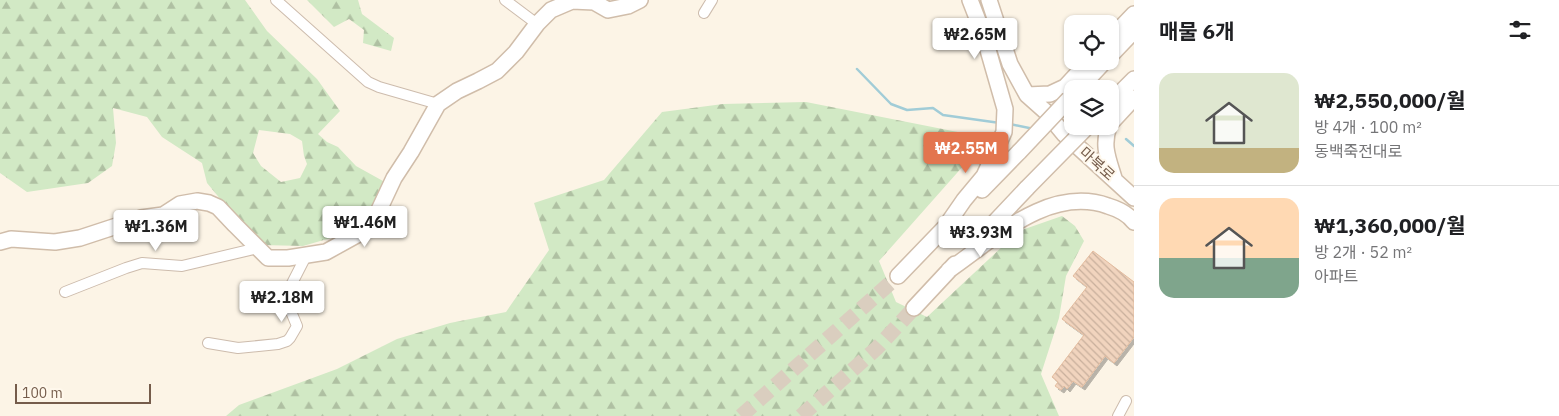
<!DOCTYPE html>
<html lang="ko">
<meta charset="utf-8">
<style>
body{margin:0;font-family:"IBM Plex Sans","Noto Sans KR",sans-serif;background:#f6f6f6;color:#202124;height:100vh;display:flex;flex-direction:column;font-size:19px;white-space:nowrap}
*{box-sizing:border-box;margin:0}
p{font-size:16px;color:#757577}
.icon{flex:none;width:28px;height:28px;fill:none;stroke:currentColor;stroke-width:2;stroke-linecap:round;stroke-linejoin:round}
.map{position:relative;flex:1;overflow:hidden}
.details{display:flex;flex-direction:column;background:#fff;width:425px}
.details>*{flex:none}
.controls{position:absolute;left:1064px;top:15px;display:grid;gap:10px}
.controls a{display:grid;place-items:center;width:55px;height:55px;border-radius:10px;background:#fff;box-shadow:0 1px 4px #0004;font-size:25px}
.scale{position:absolute;left:15px;bottom:12px;width:136px;box-sizing:border-box;padding-left:5px;border:2px solid #755c4b;border-top:0;font-size:14px;line-height:18px;white-space:nowrap;color:#755c4b;-webkit-text-stroke:4px #fff8ec;paint-order:stroke}
.price{position:absolute;translate:-50% -42px;padding:0 11px;border-radius:5px;background:#fff;color:#222;font-size:16px;line-height:32px;filter:drop-shadow(0 1px 2px #0008)}
.price::after{content:'';position:absolute;left:50%;top:30px;width:15px;height:11px;margin-left:-8px;background:inherit;clip-path:polygon(0 0,100% 0,50% 100%)}
.price.selected{background:#e3754e;color:#fff}
ul{padding:0;list-style:none}
li{display:flex;align-items:center;gap:15px;height:125px;padding:0 25px}
li+li{border-top:1px solid #e0e0e0}
li span{display:grid;place-items:center;flex:none;width:140px;height:100px;border-radius:15px;color:#555}
li>.icon{margin-inline-start:auto}
span .icon{width:60px;height:60px;fill:#fffc;stroke-width:1}
li b{font-size:21px}
h2{display:flex;justify-content:space-between;align-items:center;height:60px;padding:0 25px;font-size:21px}
main{display:flex;flex:1;min-height:0}
.map>svg:first-child{display:block}
</style>
<main>
<div class="map">
<svg width="1134" height="416" viewBox="0 0 1134 416">
<defs>
<pattern id="forest-firs" width="22" height="20" patternUnits="userSpaceOnUse" patternTransform="scale(1.25)"><rect width="22" height="20" fill="#d2e9c5"/><path d="M5 1l3.5 6h-7zM16 11l3.5 6h-7z" fill="#afc0a2"/></pattern>
<pattern id="building-back-hatch" width="6" height="6" patternUnits="userSpaceOnUse" patternTransform="scale(1.25)"><rect width="6" height="6" fill="#f1d4be"/><path d="M-1 5l2 2M0 0l6 6M5-1l2 2" fill="none" stroke="#c8af9c"/></pattern>
<filter id="shadow"><feDropShadow dx="3" dy="3" stdDeviation="0" flood-color="#0004"/></filter>
</defs>
<rect width="100%" height="100%" fill="#fcf4e6"/>
<path fill="url(#forest-firs)" fill-rule="evenodd" d="M0 0H245L267 31 317 79 340 111 318 134 327 142 338 147 356 166 383 181 384 189 376 204 341 235 303 246 262 245 246 230 207 183 202 163 162 137 147 117 113 108 116 143 112 166 88 183 27 192 0 173ZM259 130 290 134 302 141 304 156 307 164 300 178 281 182 261 166 253 153Z
M307 0H358L362 14 394 38 391 51 363 43 364 30 349 19 334 27Z
M806 102 988 138 879 261 896 302 927 317 1019 231 1062 216 1075 226 1084 241 1066 276 1059 318 1041 374 1059 416H226L239 405 337 369 397 339 450 323 506 312 549 250 534 203 604 180 662 112 723 104Z"/>
<g fill="none" stroke-linecap="round" stroke-linejoin="round">
<path stroke="#a1ccd7" stroke-width="2.5" d="M857 69 891 104 907 110 933 108 943 115 1000 123
M1010 124 1034 129
M1126 139 1134 146"/>
</g>
<path fill="url(#building-back-hatch)" stroke="#e3bc9f" filter="url(#shadow)" d="M1093 251 1134 282V337L1114 363 1105 356 1082 387 1073 381 1067 389 1064 386 1061 390 1055 386 1058 382 1052 377 1084 335 1062 319 1087 287 1073 276Z"/>
<g fill="none" stroke-linecap="round" stroke-linejoin="round">
<path stroke="#dacebf" stroke-width="15" stroke-dasharray="15 8" stroke-linecap="butt" d="M741 416 898 276
M801 416 877 348 914 308"/>
<g stroke="#cdbcad" stroke-width="12">
<path id="street" d="M276 0 368 82 379 87 438 104
M505 0 537 24
M704 13 712 0
M65 292 126 268 142 263 182 266 258 248
M208 343 238 348 278 344 287 341 290 338 297 326 285 297 306 256
M1118 416 1126 401"/>
</g>
<g stroke="#d0bdaa" stroke-width="18">
<path id="secondary" d="M989 0 1010 64 1027 95 1045 111 1064 134 1134 198
M1110 39 1134 14
M1110 56 1134 31
M1079 89 1105 61
M1027 95 1050 94 1065 87 1089 61
M1110 103 1134 79
M1110 124 1134 98
M1109 126C1102 146 1108 158 1114 178
M982 190 1019 152
M946 226 964 200 984 176 1004 132 1005 109 984 36 970 0
M978 240 1027 188
M0 242 11 239 55 242 80 238 141 218 163 215 180 204 197 201 209 203 218 207 235 225 268 258H288L326 252 364 231 379 210 394 178 411 152 438 104 457 91 478 81 497 71 516 52 537 24 551 10 572 1 594 2 608 10 628 6 640 0
M949 270C994 239 1049 185 1108 206 1118 209 1128 214 1134 222
M898 276 953 219
M914 308 955 264"/>
</g>
<use href="#street" stroke="#fff" stroke-width="10"/>
<use href="#secondary" stroke="#fff" stroke-width="15"/>
<g stroke="#d0bdaa" stroke-width="18" stroke-linecap="butt">
<path id="secondary-bridge" d="M1019 152 1069 99
M1027 188 1088 126"/>
</g>
<use href="#secondary-bridge" stroke="#fff" stroke-width="15"/>
</g>
<g text-anchor="middle" stroke-width="4" stroke-linejoin="round" paint-order="stroke">
<g font-size="15" fill="#755c4b" stroke="#fff8ec">
<text transform="translate(1097 164) rotate(42)" y="5">마북로</text>
</g>
</g>
</svg>
<div class="controls">
<a><svg class="icon" aria-label="locate" viewBox="0 0 24 24"><circle cx="12" cy="12" r="6"/><path d="M12 2v4M12 18v4M2 12h4M18 12h4"/></svg></a>
<a><svg class="icon" aria-label="layers" viewBox="0 0 24 24"><path d="M12 4l9 5-9 5-9-5zM3 14l9 5 9-5"/></svg></a>
</div>
<div class="scale">100 m</div>
<b class="price" style="left:975px;top:60px">₩2.65M</b>
<b class="price selected" style="left:966px;top:174px">₩2.55M</b>
<b class="price" style="left:365px;top:248px">₩1.46M</b>
<b class="price" style="left:156px;top:252px">₩1.36M</b>
<b class="price" style="left:981px;top:258px">₩3.93M</b>
<b class="price" style="left:282px;top:323px">₩2.18M</b>
</div>
<section class="details">
<h2>매물 6개<svg class="icon" aria-label="filters" viewBox="0 0 24 24"><path d="M4 7h16M4 17h16"/><circle cx="9" cy="7" r="2"/><circle cx="15" cy="17" r="2"/></svg></h2>
<ul>
<li><span style="background:linear-gradient(#dfe7d0 75%,#c2b280 0)"><svg class="icon" aria-label="home" viewBox="0 0 24 24"><path d="M3 11l9-7 9 7M6 9v11h12V9"/></svg></span><div><b>₩2,550,000/월</b><p>방 4개 · 100 m²</p><p>동백죽전대로</p></div></li>
<li><span style="background:linear-gradient(#ffd9b3 60%,#7fa58c 0)"><svg class="icon" aria-label="home" viewBox="0 0 24 24"><path d="M3 11l9-7 9 7M6 9v11h12V9"/></svg></span><div><b>₩1,360,000/월</b><p>방 2개 · 52 m²</p><p>아파트</p></div></li>
</ul>
</section>
</main>
